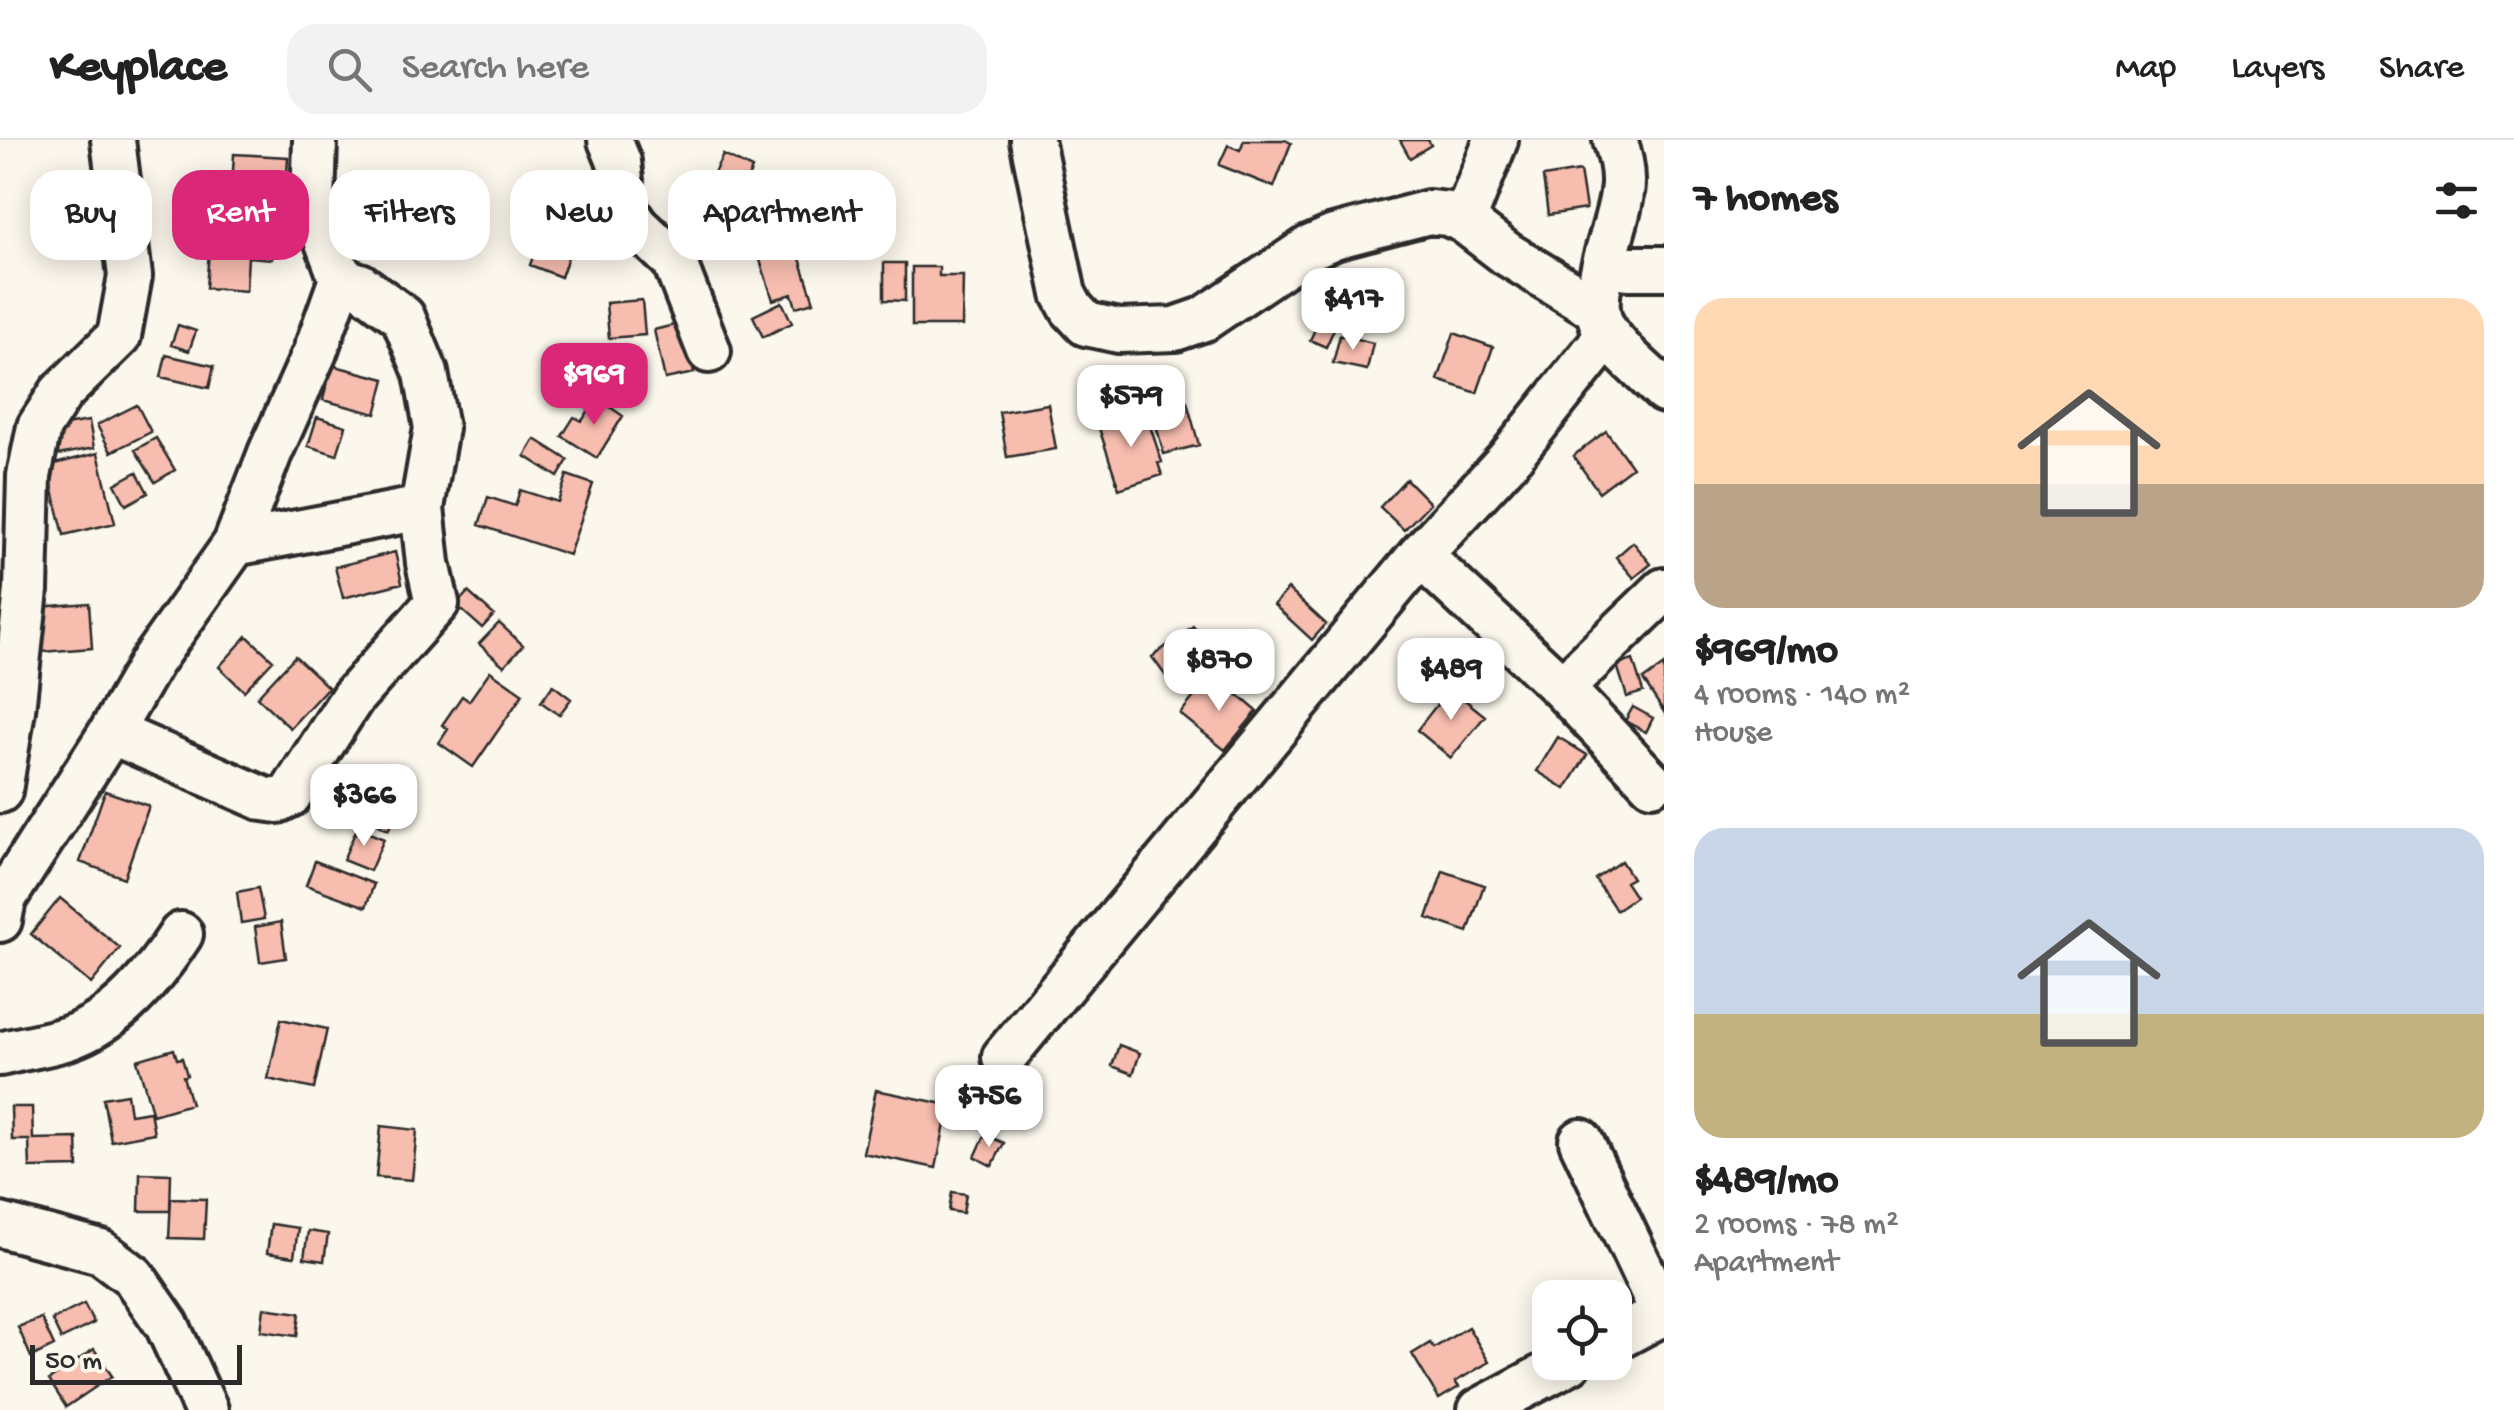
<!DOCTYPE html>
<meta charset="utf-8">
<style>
body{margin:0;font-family:"Gochi Hand",sans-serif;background:#f2f2f2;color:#222;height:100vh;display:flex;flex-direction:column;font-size:38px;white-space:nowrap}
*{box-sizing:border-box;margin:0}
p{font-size:32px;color:#767676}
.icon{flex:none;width:55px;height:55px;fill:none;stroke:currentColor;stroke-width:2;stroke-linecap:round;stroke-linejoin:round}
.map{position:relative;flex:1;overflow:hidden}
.drawer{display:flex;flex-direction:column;background:#fff;width:850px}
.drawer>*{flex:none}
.guide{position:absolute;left:30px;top:30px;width:950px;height:90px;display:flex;gap:20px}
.buttons{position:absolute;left:1532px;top:1140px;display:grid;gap:20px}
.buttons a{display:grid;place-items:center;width:100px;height:100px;border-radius:20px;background:#fff;box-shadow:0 5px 25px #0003;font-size:50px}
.scale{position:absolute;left:30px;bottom:25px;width:212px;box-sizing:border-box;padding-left:10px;border:5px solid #2b2b2b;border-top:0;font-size:28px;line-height:35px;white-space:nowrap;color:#2b2b2b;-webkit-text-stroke:8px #fbf7ec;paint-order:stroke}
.price{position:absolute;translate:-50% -85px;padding:0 22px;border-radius:20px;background:#fff;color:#222;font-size:32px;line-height:65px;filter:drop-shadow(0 2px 5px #0008)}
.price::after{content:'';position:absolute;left:50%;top:60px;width:30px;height:22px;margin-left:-15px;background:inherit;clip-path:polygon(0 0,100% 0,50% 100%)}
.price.active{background:#db2777;color:#fff}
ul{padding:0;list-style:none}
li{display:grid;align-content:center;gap:20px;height:530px;padding:0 30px}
li span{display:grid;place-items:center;height:310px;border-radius:30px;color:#555}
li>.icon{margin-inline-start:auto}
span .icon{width:180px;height:180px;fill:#fffc;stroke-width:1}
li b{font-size:42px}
h2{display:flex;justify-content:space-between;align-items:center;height:120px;padding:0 30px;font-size:42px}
.pill{padding:0 35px;border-radius:30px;background:#fff;box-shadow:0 5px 25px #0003;font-size:35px;line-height:90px}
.pill.active{background:#db2777;color:#fff}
header{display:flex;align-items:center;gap:60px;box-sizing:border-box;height:140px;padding:0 50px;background:#fff;border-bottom:2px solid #e0e0e0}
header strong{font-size:48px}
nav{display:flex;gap:55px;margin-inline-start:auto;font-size:35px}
.search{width:700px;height:90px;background:#f2f2f2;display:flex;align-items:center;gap:25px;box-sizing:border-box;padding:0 35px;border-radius:30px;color:#767676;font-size:38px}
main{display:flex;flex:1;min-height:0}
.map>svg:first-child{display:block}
</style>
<header>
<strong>Keyplace</strong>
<div class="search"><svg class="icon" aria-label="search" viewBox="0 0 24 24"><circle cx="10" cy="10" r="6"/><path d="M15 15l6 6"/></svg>Search here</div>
<nav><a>Map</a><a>Layers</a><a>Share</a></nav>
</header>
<main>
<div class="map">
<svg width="1664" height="1270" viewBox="0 0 1664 1270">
<rect width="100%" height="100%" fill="#fbf7ec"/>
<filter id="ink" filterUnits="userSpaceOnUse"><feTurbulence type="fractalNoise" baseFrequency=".01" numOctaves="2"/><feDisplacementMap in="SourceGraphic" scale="20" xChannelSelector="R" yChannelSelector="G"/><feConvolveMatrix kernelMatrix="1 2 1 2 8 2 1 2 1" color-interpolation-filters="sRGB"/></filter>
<g filter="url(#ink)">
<path fill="#f7bdaf" stroke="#2b2b2b" stroke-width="2.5" d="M1244 0H1285L1291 3 1274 47 1219 25 1228 5 1240 10Z
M1400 0H1428L1431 5 1410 18Z
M234 14 288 17 284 83 230 80Z
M723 15 752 29 735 66 705 51Z
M1580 31 1586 69 1548 75 1543 37Z
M429 47 463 62 452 86 429 76 413 110 377 93 393 57 419 68Z
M690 48 713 61 703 78 680 64Z
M871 70 891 96 869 112 850 87Z
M248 86 274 88 272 119 248 117 246 151 206 148 210 99 247 102Z
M452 86 466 98 454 113 440 102Z
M543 89 574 100 561 137 530 125Z
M796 106 814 162 796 167 792 154 773 160 759 117Z
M884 123H905V161L884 160Z
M912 127H939V136H963L962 186H912Z
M1329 159 1344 166 1326 207 1310 200Z
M642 160 645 195 609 198 606 163Z
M782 162 792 183 763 197 753 176Z
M682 183 694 233 665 239 654 190Z
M178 185 196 191 189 211 171 205Z
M1454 193 1493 207 1477 253 1438 240Z
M1340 195 1373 203 1367 230 1333 223Z
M166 215 214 226 209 248 161 237Z
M331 225 385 239 376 274 323 260Z
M597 258 623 276 597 318 562 296 574 277 582 281Z
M1187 262 1199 305 1164 314 1152 271Z
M1048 264 1056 309 1007 317 999 272Z
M137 265 151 292 111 312 97 285Z
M1141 270 1146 287 1150 286 1162 322 1158 323 1162 335 1119 349 1098 285Z
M317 277 346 286 337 315 308 306Z
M89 281 94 308 53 316 48 288Z
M1606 291 1632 327 1599 352 1573 316Z
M156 298 175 330 155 342 135 310Z
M535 299 568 320 558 337 525 316Z
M98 313 115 383 64 395 47 326Z
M137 332 148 353 126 365 115 344Z
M567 335 593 344 569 415 479 385 488 357 515 366 520 350 558 362Z
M1406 339 1430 363 1404 390 1380 367Z
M1633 402 1651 424 1634 438 1616 417Z
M395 412 402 443 343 458 335 427Z
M1288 449 1326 484 1312 500 1274 465Z
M468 452 494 475 482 488 456 465Z
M89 463 92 508 42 512 38 467Z
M499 483 523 505 504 526 479 504Z
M1193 486 1209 509 1195 519 1203 530 1176 550 1152 517Z
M247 496 273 520 244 551 219 527Z
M295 516 328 547 290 588 257 557Z
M1633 520 1643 552 1627 557 1617 525Z
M1664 525V572L1643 540Z
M490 531 523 554 473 627 439 603 448 589 442 585 462 556 469 561Z
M1205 543 1218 553 1226 545 1257 571 1225 610 1180 574Z
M553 545 571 559 559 575 541 562Z
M1450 548 1485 576 1451 618 1417 590Z
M1633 567 1653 578 1646 592 1625 581Z
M1558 597 1587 615 1566 649 1537 631Z
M360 629 407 655 388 690 341 665Z
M105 651 149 666 124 738 80 722Z
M357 688 384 699 370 731 343 720Z
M315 721 374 744 366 767 306 745Z
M1621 721 1632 738 1625 742 1635 757 1616 770 1595 739Z
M1443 731 1484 745 1468 792 1427 778Z
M258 748 264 779 241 783 237 752Z
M60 758 120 808 91 844 31 794Z
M281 782 286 818 260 822 255 787Z
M281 879 327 889 314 949 268 939Z
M1119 905 1140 913 1133 934 1112 926Z
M174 909 177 919 182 918 187 935 183 936 191 964 153 975 137 920Z
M876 950 949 965 936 1028 863 1013Z
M127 954 130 974 150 971 154 993 111 1001 103 958Z
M11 967H32L33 999 77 998 78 1027 30 1028 29 1000H12Z
M381 986 417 990 412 1040 376 1037Z
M985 995 1004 1003 992 1026 975 1017Z
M140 1033 171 1034 170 1071H139Z
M952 1052 966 1054 963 1073 949 1071Z
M171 1058 206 1059 204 1099 169 1098Z
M271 1084 298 1088 294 1117 267 1113Z
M308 1091 328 1094 324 1121 304 1118Z
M84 1164 94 1183 61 1199 52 1180Z
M264 1168 300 1173 297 1196 261 1191Z
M41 1178 54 1206 31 1217 18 1187Z
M1468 1187 1489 1222 1455 1242 1459 1247 1439 1259 1412 1214 1430 1203 1434 1208Z
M94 1209 112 1236 66 1267 49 1240Z"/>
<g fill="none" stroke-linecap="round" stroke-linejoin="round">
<g stroke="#2b2b2b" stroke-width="50">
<path id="minor" d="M610 0 619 22 623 60 628 73 637 86 674 121 709 211
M1032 0 1064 154 1072 169 1086 184 1119 191 1175 189 1204 179 1309 108 1334 97 1429 72 1448 74 1464 81 1507 114 1597 169
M1615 0C1621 17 1625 36 1622 53 1618 88 1588 151 1601 182 1611 206 1645 232 1664 251
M1464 81 1496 0
M1604 125 1628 128H1664
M235 404 422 368
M1420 415 1562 548 1652 643
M1562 548 1664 450
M111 592 264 659 278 661 290 655 352 558 437 463 428 423 422 368 436 288 426 233 403 177 360 145 341 139
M0 651 13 570 26 450 29 336 39 287 61 253 119 196 130 136 113 0
M0 780 4 759 111 592 152 521 235 404 270 313 315 212 341 139 313 65 315 0
M0 914C22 908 47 905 68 898 118 881 153 837 181 794
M1004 917 1420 415 1508 320 1608 194
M1581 1001 1664 1176
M0 1085 101 1112 133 1136 167 1185 206 1270
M1615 1199 1662 1174
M1480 1270 1570 1222"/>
</g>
<use href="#minor" stroke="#fbf7ec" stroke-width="42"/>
</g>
</g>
</svg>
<div class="buttons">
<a><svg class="icon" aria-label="locate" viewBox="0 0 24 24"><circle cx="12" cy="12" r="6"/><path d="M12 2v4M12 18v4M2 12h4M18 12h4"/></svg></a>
</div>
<div class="scale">50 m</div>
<b class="price" style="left:1353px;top:213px">$417</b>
<b class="price active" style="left:594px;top:288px">$969</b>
<b class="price" style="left:1131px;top:310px">$579</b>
<b class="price" style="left:1219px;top:574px">$870</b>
<b class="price" style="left:1451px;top:583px">$489</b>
<b class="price" style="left:364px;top:709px">$366</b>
<b class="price" style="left:989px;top:1010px">$756</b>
<div class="guide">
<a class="pill">Buy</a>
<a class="pill active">Rent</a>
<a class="pill">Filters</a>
<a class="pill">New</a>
<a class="pill">Apartment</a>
</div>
</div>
<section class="drawer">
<h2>7 homes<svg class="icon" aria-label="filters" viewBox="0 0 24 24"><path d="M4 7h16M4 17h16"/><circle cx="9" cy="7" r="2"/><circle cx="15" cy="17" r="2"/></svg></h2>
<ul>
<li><span style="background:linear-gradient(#ffd9b3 60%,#b9a48a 0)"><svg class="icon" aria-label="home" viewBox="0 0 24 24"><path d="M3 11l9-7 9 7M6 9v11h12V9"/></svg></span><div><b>$969/mo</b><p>4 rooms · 140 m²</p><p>House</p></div></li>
<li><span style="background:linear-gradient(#c9d6e8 60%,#c2b280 0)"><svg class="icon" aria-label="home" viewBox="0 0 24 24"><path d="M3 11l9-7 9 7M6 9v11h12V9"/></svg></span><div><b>$489/mo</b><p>2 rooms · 78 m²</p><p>Apartment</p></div></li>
</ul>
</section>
</main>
